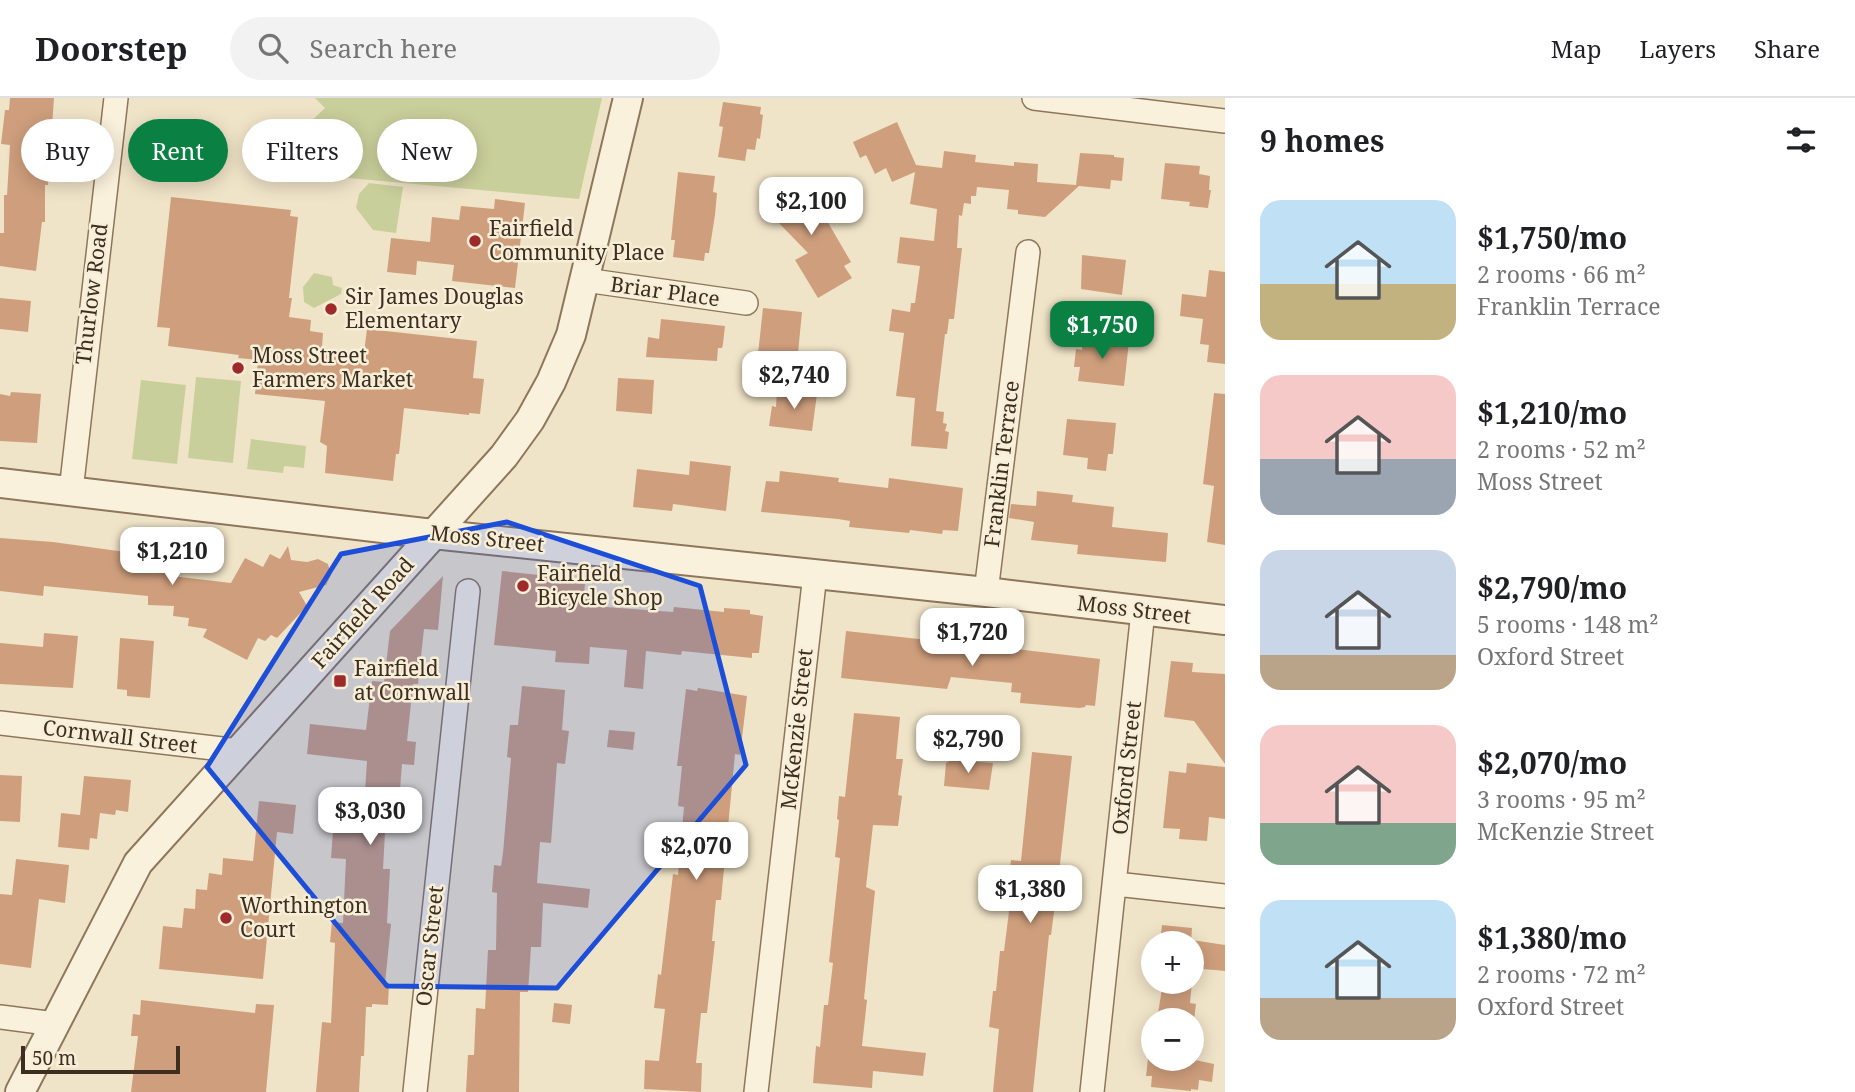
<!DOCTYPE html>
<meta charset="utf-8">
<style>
body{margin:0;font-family:"Noto Serif",serif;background:#f2f2f2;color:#202124;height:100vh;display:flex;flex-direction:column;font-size:26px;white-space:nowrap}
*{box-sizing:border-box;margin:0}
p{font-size:23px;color:#757577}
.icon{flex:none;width:38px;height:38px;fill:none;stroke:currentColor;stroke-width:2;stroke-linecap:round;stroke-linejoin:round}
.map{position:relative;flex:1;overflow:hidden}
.panel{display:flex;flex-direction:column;background:#fff;width:630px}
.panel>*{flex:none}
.top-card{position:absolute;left:21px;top:21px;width:665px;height:63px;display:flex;gap:14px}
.buttons{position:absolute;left:1141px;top:833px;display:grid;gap:14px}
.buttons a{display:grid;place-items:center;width:63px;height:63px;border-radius:50%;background:#fff;box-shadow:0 4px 18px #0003;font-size:35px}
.scale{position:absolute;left:21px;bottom:18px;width:159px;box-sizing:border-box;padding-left:7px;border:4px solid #3d2e20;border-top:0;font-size:19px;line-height:24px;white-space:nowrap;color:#3d2e20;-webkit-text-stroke:5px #f7eed8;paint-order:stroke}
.price{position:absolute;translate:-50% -60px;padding:0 16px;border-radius:14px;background:#fff;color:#222;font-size:23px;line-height:46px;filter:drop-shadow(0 2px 4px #0008)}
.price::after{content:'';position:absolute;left:50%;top:42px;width:21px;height:16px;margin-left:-10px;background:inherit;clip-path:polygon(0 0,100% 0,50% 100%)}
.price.current{background:#0b8043;color:#fff}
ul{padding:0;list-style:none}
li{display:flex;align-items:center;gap:21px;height:175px;padding:0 35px}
li span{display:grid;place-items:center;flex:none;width:196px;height:140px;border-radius:21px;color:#555}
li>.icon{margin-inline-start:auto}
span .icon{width:84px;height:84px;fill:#fffc;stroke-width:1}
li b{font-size:30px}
h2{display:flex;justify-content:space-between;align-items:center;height:84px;padding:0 35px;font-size:30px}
.pill{padding:0 24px;border-radius:32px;background:#fff;box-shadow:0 4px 18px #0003;font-size:24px;line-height:63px}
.pill.current{background:#0b8043;color:#fff}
header{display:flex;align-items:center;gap:42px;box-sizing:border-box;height:98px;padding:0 35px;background:#fff;border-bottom:2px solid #e0e0e0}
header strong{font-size:33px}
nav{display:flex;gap:38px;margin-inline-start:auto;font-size:24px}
.search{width:490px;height:63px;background:#f2f2f2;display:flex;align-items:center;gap:18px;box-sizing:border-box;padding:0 24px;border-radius:38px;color:#757577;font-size:26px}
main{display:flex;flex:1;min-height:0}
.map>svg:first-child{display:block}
</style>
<header>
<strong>Doorstep</strong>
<div class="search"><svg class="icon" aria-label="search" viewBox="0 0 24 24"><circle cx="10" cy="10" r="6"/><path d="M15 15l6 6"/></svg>Search here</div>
<nav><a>Map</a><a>Layers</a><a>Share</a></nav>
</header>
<main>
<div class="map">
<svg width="1225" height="994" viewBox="0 0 1225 994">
<rect width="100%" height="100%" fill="#f0e4c8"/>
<path fill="#c9cf9b" d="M315 0H602L579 101 272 73 273 60 325 10Z
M369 85 403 89 396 135 373 132 356 110 359 96Z
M314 175 332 179 333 187 342 190 341 196 314 210 304 204 303 189Z
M196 279 241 283 233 365 188 360Z
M141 282 186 287 177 366 132 361Z
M251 341 306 348 304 370 284 368 283 375 247 371Z"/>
<path fill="#cf9f7d" d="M10 0H54L48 87H45V124H42L36 173 0 168V135H4V97H7L10 47 1 46 5 12H9Z
M723 4 761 9 760 16 763 17 760 41 757 40 755 52 747 51 745 63 718 59 723 29 719 28Z
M897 24 916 67 942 70 944 53 976 57 975 64 1014 68V64L1038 66 1037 84 1076 87 1080 55 1114 57V59L1124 60 1122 83 1111 82 1110 91 1079 88 1045 119 1018 116V112L1007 111 1009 92 977 89 976 98H971V106L964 105 962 118 959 117 957 150H962L954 221H949L947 236H945L936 313 944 314 943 325 947 326 945 333 949 334 947 351 911 348 915 300 896 298 904 235 889 233 892 211 910 214 911 205H915L920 168 897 165 900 139 934 143 937 111 910 106 915 74 892 84 886 70 875 76 866 57 860 60 853 44Z
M1165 65 1200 68 1199 76 1210 78 1209 92H1211L1208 110 1189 108 1190 104 1161 101Z
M678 74 715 78 713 94 717 95 715 117 709 155H705L704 163 673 159 675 142H671Z
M795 84 801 90 806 86 824 104 822 107 828 112 823 116 851 164 844 168 852 180 818 200 795 162 808 155 773 119 775 117 763 105 780 88 785 93Z
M171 99 291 112 290 118 298 119 289 200H292L289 219 311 222 310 233 323 235 322 249 363 262 367 231 477 243 473 280 484 281 480 316 469 315V317L404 310 399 356H396L393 383 325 375 327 348 320 344 325 303 255 296 258 262 238 260 239 257 168 248 170 230 157 229Z
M495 101 525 105 515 190 452 183 454 167 417 163 416 177 387 174 391 140 430 144 432 119 459 122 461 108 494 111Z
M1082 157 1126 162 1122 197 1081 191Z
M1209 172 1225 174V266L1207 264 1209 247 1200 246 1203 221 1180 218 1182 196 1206 199Z
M0 200 31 203 28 234 0 231Z
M763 210 802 214 798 255 785 254V259L758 256Z
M661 221 725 228 723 246 722 250H718L717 263 646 259 648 239 659 241Z
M1083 238 1129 243 1124 288 1078 283 1080 269H1074L1076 251 1082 252Z
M618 280 654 282 652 316 616 313Z
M777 292 817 296 812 333 769 328 772 308 776 309Z
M11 294 41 296 37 345 0 343V296L10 298Z
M1214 295 1225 296V447L1207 444 1214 388 1203 386Z
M1067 321 1116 325 1113 356H1108L1106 373 1087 371 1088 360 1063 357Z
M690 363 731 368 726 413 673 406 672 413 633 409 637 371 689 377Z
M780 373 839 380 838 384 888 390 889 380 963 390 958 433 943 432 942 436 910 432 909 435 849 429 850 423 838 421 761 414 766 383 779 384Z
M1037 393 1073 397 1072 404 1114 409 1112 429 1168 435 1166 464 1077 456 1078 447 1031 442 1034 424 1009 420 1011 406 1036 408Z
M0 440 53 444 140 456V460L144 462H172V478L231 485 245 460 263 469 270 456 280 461 288 448 291 462 307 464 318 461 328 466 331 477 326 487 299 494 307 508 277 540 271 537 265 543 258 540 247 562 203 539 207 531 188 528 189 520 173 518 174 508 148 507V498L44 488 43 498 0 493Z
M502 473 548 478 547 484 585 486 584 496H593L592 508 673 514 674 509 724 514V510L750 512V516L763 518 759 555H752V560L682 553 681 557 646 553 643 591 624 589 627 552 590 549 589 566 555 564 556 553 494 547Z
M443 478 438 532 424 531 418 586H413L407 643 416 644 414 667 402 666 398 717 386 716 383 771H390L387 825 391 826 385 885H389L388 907 372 906V909H366L364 958H361L359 994H316L322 924 331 925 335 845 330 844 332 824 343 825 346 761 331 760 333 733 345 734 346 723 363 725 367 663 307 656 310 626 366 632 372 583 384 584 390 533Z
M846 533 955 545V547L1015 554V551L1100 561 1095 608 1086 607 1085 609 1079 610 1020 605 1021 595 1011 594 1012 585 951 579 947 591 841 580Z
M44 535 78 538 73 590 0 586V545L43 549Z
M120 540 154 543 150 600 127 598V592L117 591Z
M1171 563 1193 565 1192 574 1225 576V666L1194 623 1164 619Z
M522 588 565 592 562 632 569 633 565 666 557 665 551 745 540 744 537 785 590 791 588 810 543 805 541 849H531L528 894H520L519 994H466L468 957H474L476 910 485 911 488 852H496L497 795 492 794 494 767 501 768 503 755 511 660 507 659 510 627H518Z
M698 590 747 598 740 657 735 656 721 802H716L712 843H715L707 915H701L696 965H702L701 994 644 991 645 962 659 963 665 911 654 910 658 876 661 877 673 776 678 777 684 709 678 708 682 668H677L686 591 697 593Z
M854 615 900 619 896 661H903L898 697 902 698 898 728 873 727 866 789 875 793 864 901 867 902 862 948 926 955 923 978 873 973 872 990 813 985 816 948 820 949 824 907H828L833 865 829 864 840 760 835 759 839 722 837 721 839 698 845 699Z
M609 632 635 634 633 652 607 649Z
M1032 654 1072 658 1058 784 1051 837H1049L1033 994H993L999 931 989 929 993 893H996L1000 853H1004L1011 798H1007L1011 762 1021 763Z
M951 662 993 665 989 692 944 688 946 665Z
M1187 665 1225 669V721L1209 719 1207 743 1179 741 1180 731 1163 730 1169 673 1186 675Z
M0 677 22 678 20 724 0 723Z
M84 678 131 682 128 714 116 712 115 717 100 715 97 741 90 740 89 752 58 749 61 715 80 717Z
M259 703 296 707 293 736 277 734 263 881 159 871 163 828 182 830 184 810 195 811 196 791 207 792 209 775 222 777 223 760 253 763Z
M16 761 69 767 65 805 39 801 31 870 0 866V796L12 797Z
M1162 827 1192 830 1191 845H1160Z
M1192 842 1225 847V873L1192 870Z
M1163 884H1192L1190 905 1196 906 1194 922H1157Z
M141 902 255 915 256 906 274 907 266 994H131L138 938H131L133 916 140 917Z
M554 905 572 907 570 926 552 924Z
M1148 961H1190L1214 966 1212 984 1199 982 1198 992 1191 991V993L1151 989 1152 978H1146Z"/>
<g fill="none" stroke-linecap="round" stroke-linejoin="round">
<g stroke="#8d765c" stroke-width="26">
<path id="minor" d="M1034 0 1225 23
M585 182 746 205
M71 393 116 0
M986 494 1028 154
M0 625 239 653
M1116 786 1225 798
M0 919 55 926
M415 994 468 493
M756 994 815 476
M1092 994 1143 513"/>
</g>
<g stroke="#8d765c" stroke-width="32">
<path id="tertiary" d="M0 385 433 436 986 494 1225 522
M20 994 138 765 504 358 530 322 551 284 571 237 628 0"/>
</g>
<use href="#minor" stroke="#faf1dc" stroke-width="23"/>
<use href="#tertiary" stroke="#faf1dc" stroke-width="28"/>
</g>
<path fill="#1d4ed8" fill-opacity="0.2" stroke="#1d4ed8" stroke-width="5" stroke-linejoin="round" d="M507 424 700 488 746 667 557 890 387 888 207 669 341 456Z"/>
<g fill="#9e2a2b" stroke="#f7eed8" stroke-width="2.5">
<circle cx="475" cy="143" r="7"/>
<circle cx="331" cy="211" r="7"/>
<circle cx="238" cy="270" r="7"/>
<circle cx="523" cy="488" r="7"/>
<rect x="333" y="576" width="14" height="14" rx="3.5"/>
<circle cx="226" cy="820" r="7"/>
</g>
<g text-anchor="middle" stroke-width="5" stroke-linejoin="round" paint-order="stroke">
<g font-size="21" fill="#3d2e20" stroke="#f7eed8" text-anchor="start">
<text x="489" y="138">Fairfield<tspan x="489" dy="24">Community Place</tspan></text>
<text x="345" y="206">Sir James Douglas<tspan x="345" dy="24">Elementary</tspan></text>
<text x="252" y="265">Moss Street<tspan x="252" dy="24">Farmers Market</tspan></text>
<text x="537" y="483">Fairfield<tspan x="537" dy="24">Bicycle Shop</tspan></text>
<text x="354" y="578">Fairfield<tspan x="354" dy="24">at Cornwall</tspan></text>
<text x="240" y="815">Worthington<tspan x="240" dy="24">Court</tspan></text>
</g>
<g font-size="21" fill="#3d2e20" stroke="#f7eed8">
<text transform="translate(665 194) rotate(8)" y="7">Briar Place</text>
<text transform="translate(92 196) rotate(-83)" y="7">Thurlow Road</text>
<text transform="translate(1002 366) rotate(-83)" y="7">Franklin Terrace</text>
<text transform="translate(487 441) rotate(6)" y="7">Moss Street</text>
<text transform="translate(1134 512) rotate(7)" y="7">Moss Street</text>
<text transform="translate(363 515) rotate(-48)" y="7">Fairfield Road</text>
<text transform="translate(797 631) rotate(-84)" y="7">McKenzie Street</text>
<text transform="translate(120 639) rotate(7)" y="7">Cornwall Street</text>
<text transform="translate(1127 670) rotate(-84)" y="7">Oxford Street</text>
<text transform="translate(430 848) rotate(-84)" y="7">Oscar Street</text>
</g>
</g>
</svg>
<div class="buttons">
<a>+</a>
<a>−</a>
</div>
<div class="scale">50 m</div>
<b class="price" style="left:811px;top:139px">$2,100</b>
<b class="price current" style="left:1102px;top:263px">$1,750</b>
<b class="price" style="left:794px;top:313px">$2,740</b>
<b class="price" style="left:172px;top:489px">$1,210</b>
<b class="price" style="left:972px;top:570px">$1,720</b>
<b class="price" style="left:968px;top:677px">$2,790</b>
<b class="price" style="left:370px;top:749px">$3,030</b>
<b class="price" style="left:696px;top:784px">$2,070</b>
<b class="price" style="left:1030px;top:827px">$1,380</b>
<div class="top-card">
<a class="pill">Buy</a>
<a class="pill current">Rent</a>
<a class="pill">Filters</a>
<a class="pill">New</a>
</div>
</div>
<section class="panel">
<h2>9 homes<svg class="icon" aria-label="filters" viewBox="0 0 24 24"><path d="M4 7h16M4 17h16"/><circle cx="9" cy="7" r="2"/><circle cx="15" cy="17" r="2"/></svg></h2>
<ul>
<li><span style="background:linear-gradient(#bfe0f5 60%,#c2b280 0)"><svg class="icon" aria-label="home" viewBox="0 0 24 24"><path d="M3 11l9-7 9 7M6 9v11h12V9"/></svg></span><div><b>$1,750/mo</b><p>2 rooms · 66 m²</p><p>Franklin Terrace</p></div></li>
<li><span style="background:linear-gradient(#f6c9c9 60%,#9aa5b1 0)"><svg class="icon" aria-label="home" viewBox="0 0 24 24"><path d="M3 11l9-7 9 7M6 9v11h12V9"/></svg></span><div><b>$1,210/mo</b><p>2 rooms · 52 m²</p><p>Moss Street</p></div></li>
<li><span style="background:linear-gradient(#c9d6e8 75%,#b9a48a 0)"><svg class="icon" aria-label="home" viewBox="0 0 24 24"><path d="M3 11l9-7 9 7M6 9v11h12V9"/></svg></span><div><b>$2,790/mo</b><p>5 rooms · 148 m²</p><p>Oxford Street</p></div></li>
<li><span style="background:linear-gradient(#f6c9c9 70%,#7fa58c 0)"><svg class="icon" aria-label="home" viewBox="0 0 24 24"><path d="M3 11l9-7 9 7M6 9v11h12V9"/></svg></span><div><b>$2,070/mo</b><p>3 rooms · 95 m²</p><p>McKenzie Street</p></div></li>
<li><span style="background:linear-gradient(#bfe0f5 70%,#b9a48a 0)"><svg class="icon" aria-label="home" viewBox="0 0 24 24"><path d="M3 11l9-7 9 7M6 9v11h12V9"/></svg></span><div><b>$1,380/mo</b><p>2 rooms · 72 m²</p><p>Oxford Street</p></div></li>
</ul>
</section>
</main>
